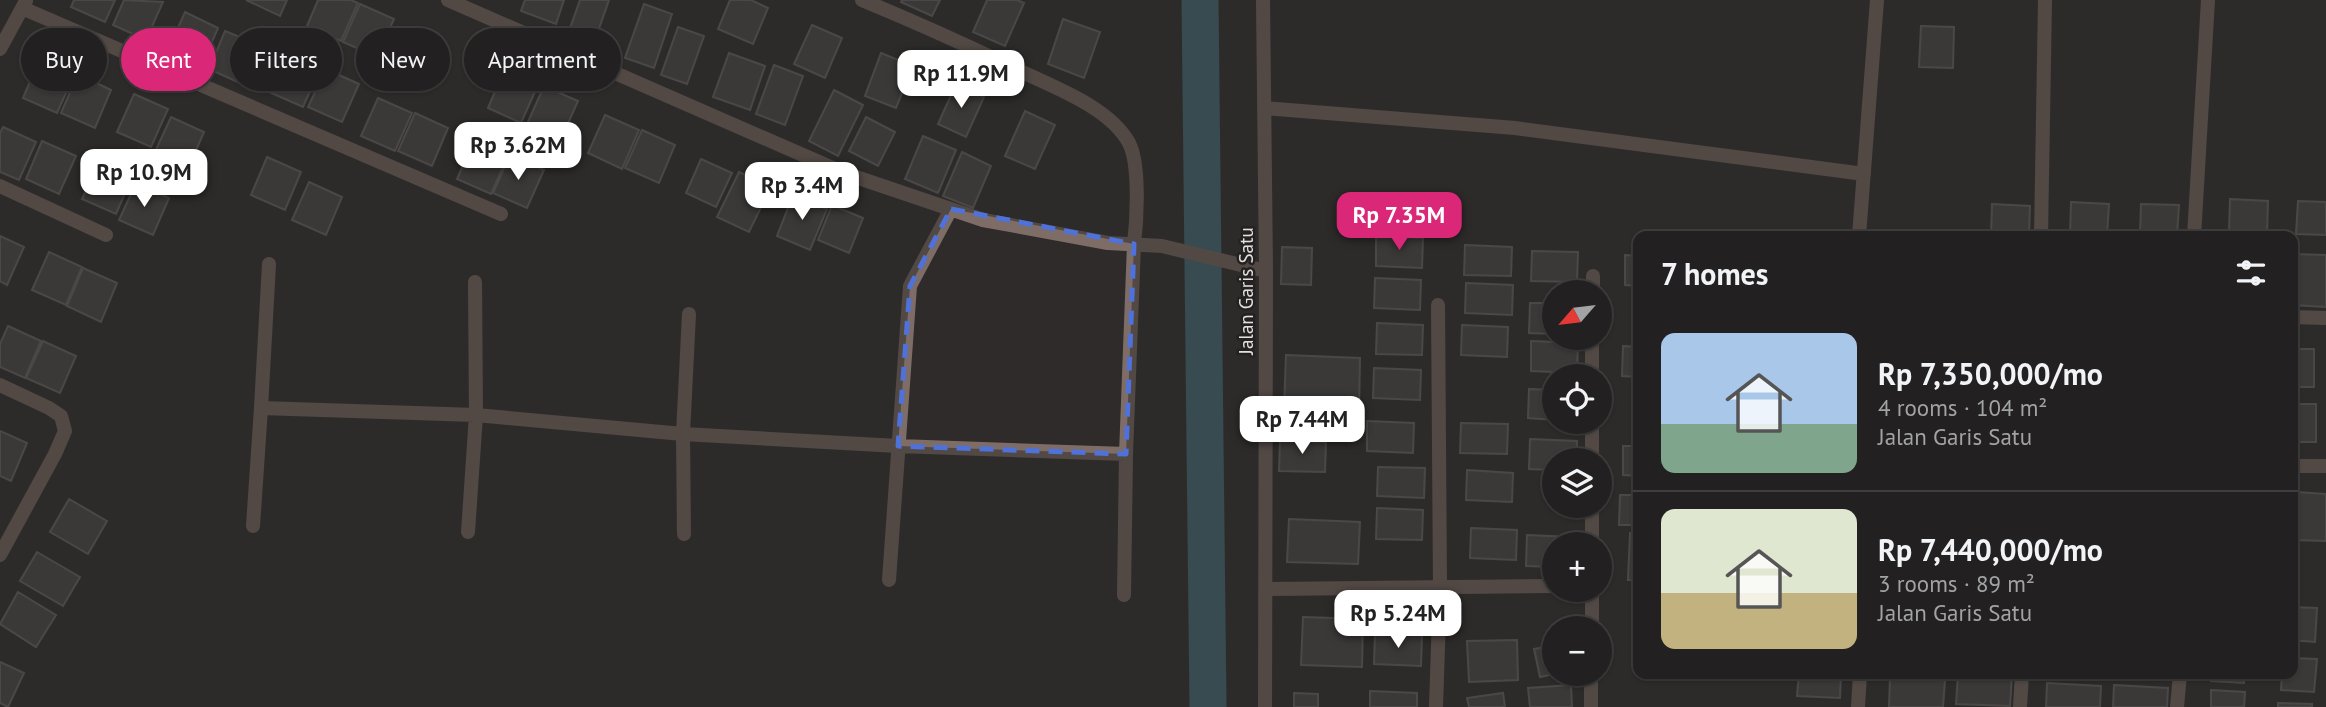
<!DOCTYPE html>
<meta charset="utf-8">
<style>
body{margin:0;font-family:"PT Sans",sans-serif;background:#2e2d2d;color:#f1f3f6;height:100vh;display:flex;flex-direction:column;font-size:26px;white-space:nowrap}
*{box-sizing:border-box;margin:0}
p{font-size:23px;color:#a2a3a5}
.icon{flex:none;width:38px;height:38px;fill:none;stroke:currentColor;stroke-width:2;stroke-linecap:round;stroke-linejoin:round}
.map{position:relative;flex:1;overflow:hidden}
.sheet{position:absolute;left:1633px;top:231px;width:665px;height:448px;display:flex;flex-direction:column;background:#222020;border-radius:14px;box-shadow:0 2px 5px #0004,0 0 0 2px #3f3e3e}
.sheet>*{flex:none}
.top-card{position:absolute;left:21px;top:28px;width:665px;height:63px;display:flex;gap:14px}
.needle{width:46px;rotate:242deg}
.buttons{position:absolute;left:1542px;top:280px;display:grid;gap:14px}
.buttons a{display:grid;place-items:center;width:70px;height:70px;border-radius:50%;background:#222020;box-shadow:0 2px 5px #0004,0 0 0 2px #3f3e3e;font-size:35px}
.price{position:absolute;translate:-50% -60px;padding:0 16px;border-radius:14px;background:#fff;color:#222;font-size:23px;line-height:46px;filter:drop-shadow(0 2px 4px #0008)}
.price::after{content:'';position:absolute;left:50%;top:42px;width:21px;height:16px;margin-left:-10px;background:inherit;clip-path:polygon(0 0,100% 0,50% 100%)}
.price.current{background:#db2777;color:#fff}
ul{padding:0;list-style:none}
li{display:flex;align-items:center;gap:21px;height:175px;padding:0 28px}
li+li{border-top:2px solid #3f3e3e}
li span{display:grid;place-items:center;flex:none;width:196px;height:140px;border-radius:14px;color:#555}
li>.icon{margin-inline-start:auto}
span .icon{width:84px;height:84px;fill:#fffc;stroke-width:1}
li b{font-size:30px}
h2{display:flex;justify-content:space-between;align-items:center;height:84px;padding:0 28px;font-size:30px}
.tag{padding:0 24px;border-radius:32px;background:#222020;box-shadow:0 2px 5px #0004,0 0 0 2px #3f3e3e;font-size:24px;line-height:63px}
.tag.current{background:#db2777;color:#fff}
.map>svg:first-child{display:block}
</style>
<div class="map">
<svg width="2326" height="707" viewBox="0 0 2326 707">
<rect width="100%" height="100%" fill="#2e2b2a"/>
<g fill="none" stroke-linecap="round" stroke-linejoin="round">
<path stroke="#45717f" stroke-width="37" d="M1200 0 1208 707"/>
</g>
<path fill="#4d4a49" stroke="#6e6a69" stroke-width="2" d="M74 0H115L105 22 71 7Z
M124 0 163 2 146 40 113 25Z
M246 0H287L280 16Z
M318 0H351L358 3 341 41 307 26Z
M525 0H564L556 24 521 11Z
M580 0H609L594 43 568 34Z
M730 0H751L768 8 753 44 718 29Z
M902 0H940L932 16 901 2Z
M987 0H1017L1024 3 1005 46 973 32Z
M360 4 394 19 377 57 343 42Z
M644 4 672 14 654 68 625 58Z
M185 12 218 28 202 65 168 50Z
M1063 19 1100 32 1084 78 1048 64Z
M812 25 842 38 825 78 794 64Z
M1921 26 1954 27 1953 68 1919 67Z
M678 27 704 36 687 84 661 75Z
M225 31 259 45 242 84 209 69Z
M729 53 765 66 750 110 713 97Z
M881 53 913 66 896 108 865 96Z
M286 54 320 69 303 107 269 92Z
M39 60 74 75 57 113 23 98Z
M774 65 803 76 785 125 756 114Z
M326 69 359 84 342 122 308 107Z
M504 70 538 85 521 123 488 108Z
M78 74 111 90 95 128 61 113Z
M956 84 984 97 966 137 938 124Z
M544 86 578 101 561 139 527 124Z
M834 90 863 105 838 156 809 141Z
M134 94 168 109 151 147 117 132Z
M378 98 412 113 395 151 361 136Z
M1025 111 1055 125 1035 169 1005 156Z
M415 113 448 128 432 166 398 151Z
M605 115 639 130 622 169 588 153Z
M171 117 204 132 188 169 154 154Z
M866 117 895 132 878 166 849 151Z
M3 127 36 142 19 180 0 172V133Z
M642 130 675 145 659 183 625 168Z
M923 136 956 150 938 193 905 179Z
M42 141 76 156 59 194 26 179Z
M474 141 508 156 491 194 457 179Z
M962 152 991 166 973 208 943 196Z
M510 155 544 170 527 208 493 193Z
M267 157 301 172 285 210 251 195Z
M701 159 732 173 716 207 686 193Z
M99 162 132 177 116 214 82 199Z
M739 172 771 187 749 232 717 217Z
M309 182 342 197 326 235 292 220Z
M136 183 169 198 153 235 119 220Z
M793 195 827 209 810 250 777 236Z
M2230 199 2268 201 2267 234 2229 232Z
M2298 201 2326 202V235L2296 234Z
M2071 202 2109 204 2107 236 2070 235Z
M1992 204 2030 206 2029 236H1991Z
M2141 204 2179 205 2177 236H2140Z
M832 205 863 218 849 253 818 240Z
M0 236 24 247 7 285 0 281Z
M1376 236 1423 238 1422 268 1376 266Z
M1465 245 1512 247 1511 276 1464 275Z
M1282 247 1312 248 1311 285 1281 284Z
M1532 251 1578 252 1577 282 1531 281Z
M49 252 82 267 66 305 32 290Z
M2292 254 2326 255V307L2292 305Z
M1625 255 1638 256V286L1625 285Z
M83 268 117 283 101 322 67 306Z
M1375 278 1421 280 1420 310 1374 308Z
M1466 283 1513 285 1512 315 1465 313Z
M1530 303H1554V334L1529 333Z
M1377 323 1423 325 1422 355 1376 354Z
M1462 325 1508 327 1507 357 1461 355Z
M8 326 41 341 25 378 0 367V344Z
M43 341 76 356 60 393 26 378Z
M1531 341 1578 343 1577 373 1531 371Z
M1623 346 1638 347V377L1622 376Z
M2292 349H2314V387H2292Z
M1286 355 1360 358 1359 412 1284 409Z
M1374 368 1421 370 1420 400 1373 398Z
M1529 389 1554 390V420L1528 418Z
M2292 404H2316V442H2292Z
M1367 421 1414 423 1413 453 1367 451Z
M1461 423 1508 424 1507 454 1460 453Z
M0 431 27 443 11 481 0 476Z
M1530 439 1577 441 1576 460H1554V470L1529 469Z
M1280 441 1326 442 1325 472 1279 471Z
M1623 446H1638V476L1623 475Z
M1378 467 1425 468 1424 498 1377 496Z
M1467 470 1513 473 1512 502 1466 500Z
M2297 492 2326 494V541L2294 540Z
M1620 495H1638V525H1619Z
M69 499 107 521 88 554 50 532Z
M1377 508 1423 510 1422 540 1376 539Z
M1289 519 1360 522 1358 564 1287 562Z
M1471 528 1517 530 1516 560 1470 558Z
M1630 533 1638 534V580H1628Z
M1527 535 1573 537V544H1554V567L1526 566Z
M37 552 80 577 63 606 20 581Z
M18 592 56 615 36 647 0 624Z
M2292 607 2317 608 2315 642 2292 640Z
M1303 617 1363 619 1362 667 1301 665Z
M1375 634 1422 635 1421 666 1374 664Z
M1517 640 1518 680 1469 682 1467 641Z
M1554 645 1555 674 1540 677 1534 649Z
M2292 658 2317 659 2314 692 2281 690 2282 674H2292Z
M0 662 24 673 8 707 0 703Z
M1799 674H1841L1840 698 1797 696Z
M1958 674H2012L2010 706 1956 704Z
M2211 674H2244V683L2211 681Z
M1890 677 1945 680 1943 707H1889Z
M2047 683 2101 686 2100 707H2046Z
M1571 685 1572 707H1530L1528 688Z
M2114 685 2168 688 2167 707H2113Z
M2211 690 2245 692 2244 707H2211Z
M1370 691 1417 693V707H1370Z
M1294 693 1318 694V707H1294Z
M1503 693 1505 707H1469L1467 698Z
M2278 703 2312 704V707H2278Z"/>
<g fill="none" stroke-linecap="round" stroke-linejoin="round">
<path stroke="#7e6d67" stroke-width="14" d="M448 0 844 173 983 220 1108 243 1162 246 1266 271
M1263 0 1266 271 1265 707
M22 8 501 214
M0 49 26 1
M1264 108 1515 128 1864 174
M0 186 106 235
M1859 236 1877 0
M2041 236 2045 0
M2194 236 2208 0
M1593 292V276
M2292 317 2326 318
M1592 376V338
M0 385 49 408 61 416 65 431 55 454 0 555
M261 408 269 264
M1592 460V422
M2292 466H2326
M253 526 261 408 476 415 683 434 898 446 1126 454 1134 244C1137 220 1140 164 1129 143 1109 106 1050 86 1014 68 964 44 913 21 862 0
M468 532 476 415 475 282
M684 534 683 434 689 314
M1592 544V506
M889 580 910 286 951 209
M1266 589 1554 586
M1124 595 1126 454
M1592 628V590
M1436 707 1440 586 1438 305
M1591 707V674
M1858 707 1860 674
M2020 707 2022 674
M2177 707 2180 674"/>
</g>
<path d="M0 0H2326V707H0ZM951 209 1134 244 1126 454 898 446 910 286Z" fill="#2e2b2a" fill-opacity=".55" fill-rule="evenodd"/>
<path fill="none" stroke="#4e72da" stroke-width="5" stroke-dasharray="14 9" stroke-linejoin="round" d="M951 209 1134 244 1126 454 898 446 910 286Z"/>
<g text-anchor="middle" stroke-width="5" stroke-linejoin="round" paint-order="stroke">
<g font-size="19" fill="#e1dfdf" stroke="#242120">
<text transform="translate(1246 291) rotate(-90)" y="7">Jalan Garis Satu</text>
</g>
</g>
</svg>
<div class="buttons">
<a><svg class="needle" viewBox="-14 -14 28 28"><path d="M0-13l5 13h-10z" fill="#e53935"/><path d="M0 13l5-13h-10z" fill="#a2a3a5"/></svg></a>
<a><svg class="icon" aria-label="locate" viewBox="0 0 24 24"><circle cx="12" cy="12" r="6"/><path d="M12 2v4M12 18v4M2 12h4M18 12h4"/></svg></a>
<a><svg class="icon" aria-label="layers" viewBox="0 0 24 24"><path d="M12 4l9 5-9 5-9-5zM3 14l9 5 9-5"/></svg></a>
<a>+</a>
<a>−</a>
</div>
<b class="price" style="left:961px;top:110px">Rp 11.9M</b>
<b class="price" style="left:518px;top:182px">Rp 3.62M</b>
<b class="price" style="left:144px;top:209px">Rp 10.9M</b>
<b class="price" style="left:802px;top:222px">Rp 3.4M</b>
<b class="price current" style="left:1399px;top:252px">Rp 7.35M</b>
<b class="price" style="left:1302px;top:456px">Rp 7.44M</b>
<b class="price" style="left:1398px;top:650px">Rp 5.24M</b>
<div class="top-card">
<a class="tag">Buy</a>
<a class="tag current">Rent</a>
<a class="tag">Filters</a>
<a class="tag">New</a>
<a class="tag">Apartment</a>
</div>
<section class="sheet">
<h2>7 homes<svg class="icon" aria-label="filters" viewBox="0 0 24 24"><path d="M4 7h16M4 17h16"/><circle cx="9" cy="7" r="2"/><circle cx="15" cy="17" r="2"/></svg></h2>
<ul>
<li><span style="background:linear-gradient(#a9c7e8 65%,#7fa58c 0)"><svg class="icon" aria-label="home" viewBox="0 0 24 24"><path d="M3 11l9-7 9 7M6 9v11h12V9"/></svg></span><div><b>Rp 7,350,000/mo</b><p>4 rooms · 104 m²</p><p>Jalan Garis Satu</p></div></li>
<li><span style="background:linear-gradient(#dfe7d0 60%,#c2b280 0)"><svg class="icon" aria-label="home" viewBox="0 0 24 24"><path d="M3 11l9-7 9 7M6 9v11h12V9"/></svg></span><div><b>Rp 7,440,000/mo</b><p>3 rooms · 89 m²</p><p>Jalan Garis Satu</p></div></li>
</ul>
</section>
</div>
